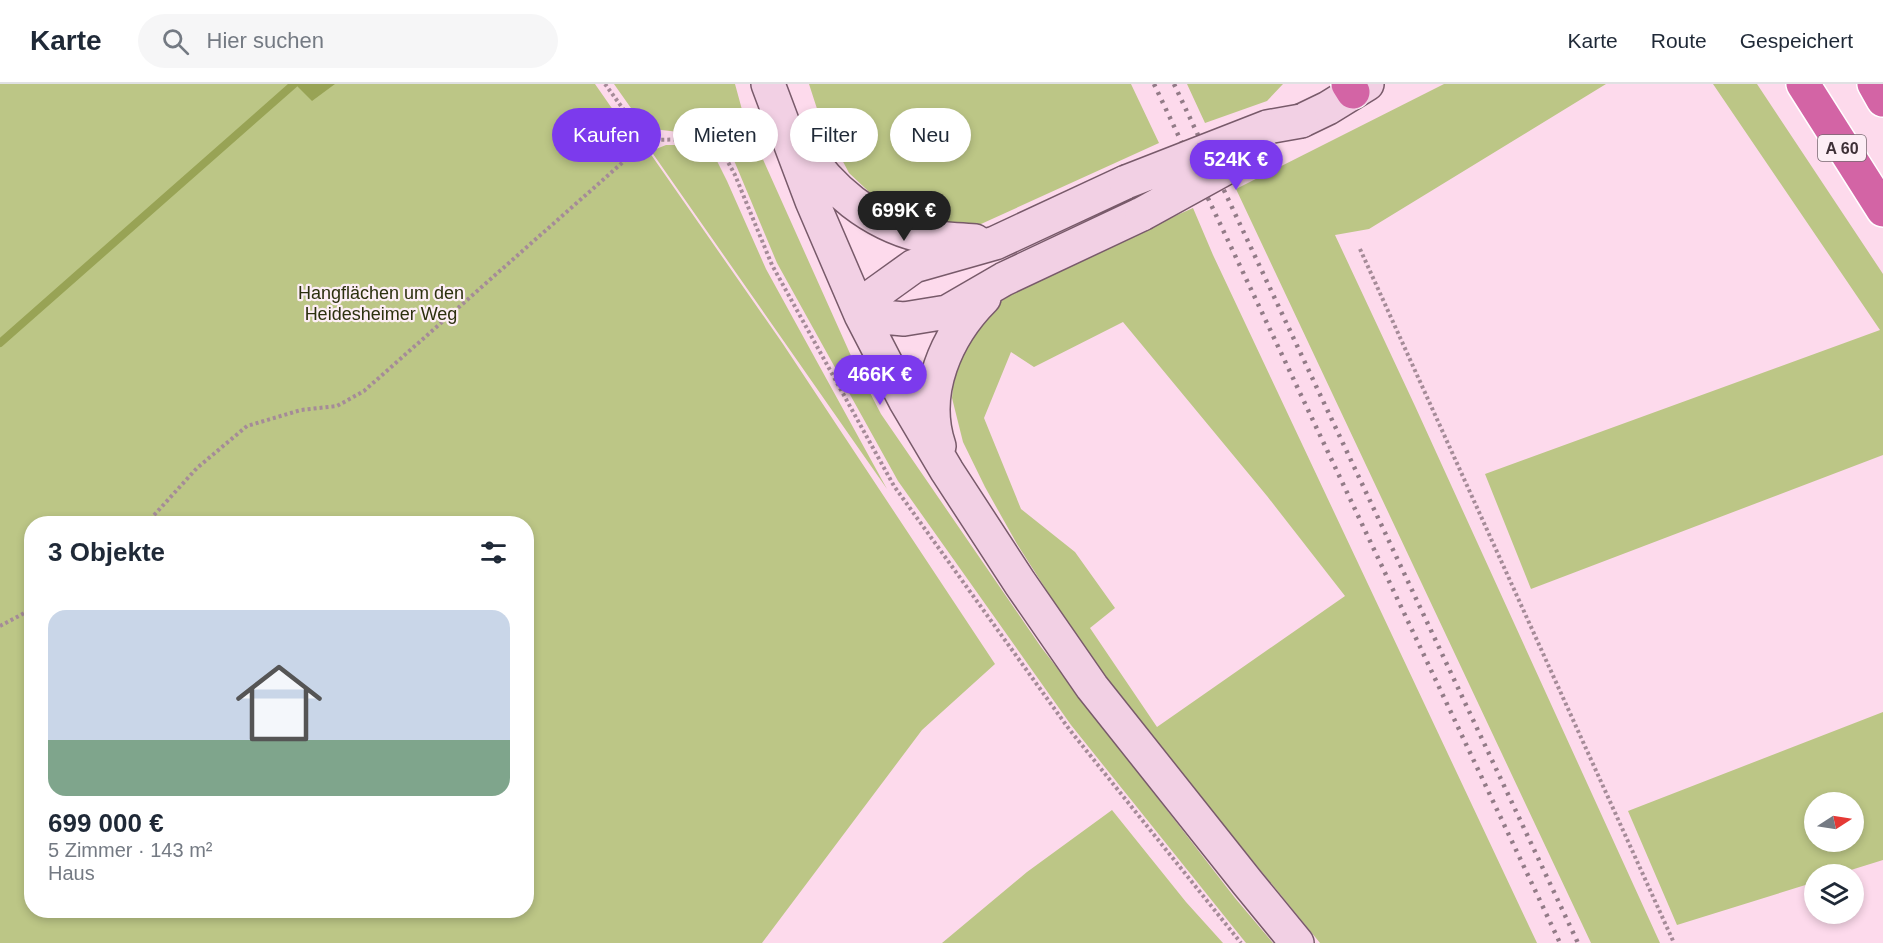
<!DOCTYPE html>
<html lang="de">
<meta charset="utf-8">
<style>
body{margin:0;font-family:Helvetica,sans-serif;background:#f6f6f7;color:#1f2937;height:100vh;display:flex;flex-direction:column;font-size:22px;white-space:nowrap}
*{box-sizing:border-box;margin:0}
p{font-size:20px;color:#747a83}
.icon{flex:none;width:33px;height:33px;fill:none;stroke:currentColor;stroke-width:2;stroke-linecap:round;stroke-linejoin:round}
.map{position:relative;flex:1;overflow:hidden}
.sheet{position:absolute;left:24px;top:432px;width:510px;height:402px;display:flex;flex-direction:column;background:#fff;border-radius:24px;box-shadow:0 3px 9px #0003}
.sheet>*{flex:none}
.hud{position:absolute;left:552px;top:24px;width:570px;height:54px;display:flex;gap:12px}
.needle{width:39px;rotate:78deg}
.fabs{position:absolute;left:1804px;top:708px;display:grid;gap:12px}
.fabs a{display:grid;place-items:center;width:60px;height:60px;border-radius:50%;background:#fff;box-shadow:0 3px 9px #0003;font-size:30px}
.price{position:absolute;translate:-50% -51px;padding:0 14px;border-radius:21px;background:#7c3aed;color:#fff;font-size:20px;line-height:39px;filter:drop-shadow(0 2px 3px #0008)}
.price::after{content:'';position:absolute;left:50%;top:36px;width:18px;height:14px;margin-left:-9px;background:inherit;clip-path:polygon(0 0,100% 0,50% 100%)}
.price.selected{background:#222;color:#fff}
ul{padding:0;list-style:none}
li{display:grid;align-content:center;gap:12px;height:318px;padding:0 24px}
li+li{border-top:2px solid #e0e1e3}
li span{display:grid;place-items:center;height:186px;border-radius:18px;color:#555}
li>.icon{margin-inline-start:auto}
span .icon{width:108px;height:108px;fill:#fffc;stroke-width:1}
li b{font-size:26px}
h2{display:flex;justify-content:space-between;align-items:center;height:72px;padding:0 24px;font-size:26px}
.pill{padding:0 21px;border-radius:27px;background:#fff;box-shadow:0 3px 9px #0003;font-size:21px;line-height:54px}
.pill.selected{background:#7c3aed;color:#fff}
header{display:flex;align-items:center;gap:36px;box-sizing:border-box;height:84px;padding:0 30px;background:#fff;border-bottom:2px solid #e0e1e3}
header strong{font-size:28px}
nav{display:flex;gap:33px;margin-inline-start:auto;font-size:21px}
.search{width:420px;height:54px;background:#f6f6f7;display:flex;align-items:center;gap:15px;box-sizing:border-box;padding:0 21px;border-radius:33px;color:#747a83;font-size:22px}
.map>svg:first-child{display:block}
</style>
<header>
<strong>Karte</strong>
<div class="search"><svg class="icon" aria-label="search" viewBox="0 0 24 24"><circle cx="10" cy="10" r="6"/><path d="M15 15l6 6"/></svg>Hier suchen</div>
<nav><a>Karte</a><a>Route</a><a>Gespeichert</a></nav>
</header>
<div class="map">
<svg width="1883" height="859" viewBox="0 0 1883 859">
<rect width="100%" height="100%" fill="#fddaec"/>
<path fill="#bcc686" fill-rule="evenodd" d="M0 0H595L611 23 652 72 783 260 995 580 922 646 762 859H0ZM32 440H526V826H32Z
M614 0H735L744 33 852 274 881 330 1041 563 1235 814 1273 859H1246L1071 641 898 397 777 179 733 74 724 60 712 52 645 44Z
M809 0H1131L1159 59 981 140 945 141 883 121 849 89 820 34Z
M1187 0H1283L1267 17 1205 39Z
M1444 0H1606L1369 145 1335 151 1415 322 1660 859H1591L1236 105Z
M1713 0H1757L1883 190V371L1531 505 1485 390 1880 246Z
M666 61H699L716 75 727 97 766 185 887 405 651 67Z
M1193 124 1213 171 1537 859H1320L1150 651 1077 554 1017 460 985 403 963 358 952 314 955 283 989 226 1038 191 1103 164ZM1123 238 1267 412 1345 512 1157 643 1090 544 1115 524 1075 468 1021 425 984 334 1011 268 1034 283Z
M1883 628V776L1838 790H1815V798L1677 841 1628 727ZM1815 718H1854V758H1815Z
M1112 726 1186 818 1223 859H942L1027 788Z"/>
<path fill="#98a355" d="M295 0H335L312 17Z"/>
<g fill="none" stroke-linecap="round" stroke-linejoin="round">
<path stroke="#98a355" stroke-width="8" d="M0 259 294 0"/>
<g stroke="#785a6a" stroke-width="36">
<path id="secondary" d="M768 0 812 117 861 231 905 316 947 387 1020 499 1092 603 1247 798 1297 859
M1301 37 1328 24 1367 0
M803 63C829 105 871 139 919 151 937 156 957 155 975 157
M861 231 904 235 947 228 1004 195 1142 130
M861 231 875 210 914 182 995 159 1126 98
M939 362C921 309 946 252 984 214"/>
</g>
<g stroke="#fff" stroke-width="36">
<path id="motorway" d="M1348 0 1353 8
M1803 0 1883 126
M1874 0 1883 16"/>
</g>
<path stroke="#a58b98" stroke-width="4" stroke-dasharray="3 3" stroke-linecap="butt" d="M605 0 640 48 648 56 702 55 711 58 721 65 735 91 772 181 894 402 1069 645 1241 859
M1360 165 1674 859
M146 440 197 384 247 342 301 326 337 322 364 307 648 56
M0 542 32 525"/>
<use href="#secondary" stroke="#f2d0e4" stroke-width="33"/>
<use href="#motorway" stroke="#d364a5" stroke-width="33"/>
<path stroke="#927b87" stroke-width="4.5" stroke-dasharray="3 6" stroke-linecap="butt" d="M1154 0 1560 859
M1174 0 1578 859"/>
<g stroke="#785a6a" stroke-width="36" stroke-linecap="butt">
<path id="secondary-bridge" d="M1126 98 1267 43 1301 37
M1142 130 1260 65"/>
</g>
<use href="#secondary-bridge" stroke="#f2d0e4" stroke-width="33"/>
</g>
<g text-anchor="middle" stroke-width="4.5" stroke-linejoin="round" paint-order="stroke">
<rect fill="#fdeef5" stroke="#776970" stroke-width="1.5" x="1818" y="51" width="48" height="26" rx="4.5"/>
<g font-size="16" font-weight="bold" fill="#3e3037">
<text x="1842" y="70">A 60</text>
</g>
<g font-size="18" fill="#2c300e" stroke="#fdeef5">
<text x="381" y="215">Hangflächen um den<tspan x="381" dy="21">Heidesheimer Weg</tspan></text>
</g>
</g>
</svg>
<div class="fabs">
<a><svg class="needle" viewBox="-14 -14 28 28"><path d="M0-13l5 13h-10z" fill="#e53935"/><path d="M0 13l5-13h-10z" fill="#747a83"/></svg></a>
<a><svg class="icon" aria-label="layers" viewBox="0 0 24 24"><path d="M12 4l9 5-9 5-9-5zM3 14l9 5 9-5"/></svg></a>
</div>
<b class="price" style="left:1236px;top:107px">524K €</b>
<b class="price selected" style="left:904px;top:158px">699K €</b>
<b class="price" style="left:880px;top:322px">466K €</b>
<div class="hud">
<a class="pill selected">Kaufen</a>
<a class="pill">Mieten</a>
<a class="pill">Filter</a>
<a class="pill">Neu</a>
</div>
<section class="sheet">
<h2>3 Objekte<svg class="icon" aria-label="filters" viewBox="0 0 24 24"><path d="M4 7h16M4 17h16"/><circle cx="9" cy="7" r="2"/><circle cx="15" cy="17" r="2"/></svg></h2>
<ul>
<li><span style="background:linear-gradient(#c9d6e8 70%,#7fa58c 0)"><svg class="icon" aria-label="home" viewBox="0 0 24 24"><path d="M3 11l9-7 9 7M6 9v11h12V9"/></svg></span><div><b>699 000 €</b><p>5 Zimmer · 143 m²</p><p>Haus</p></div></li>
</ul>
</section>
</div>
